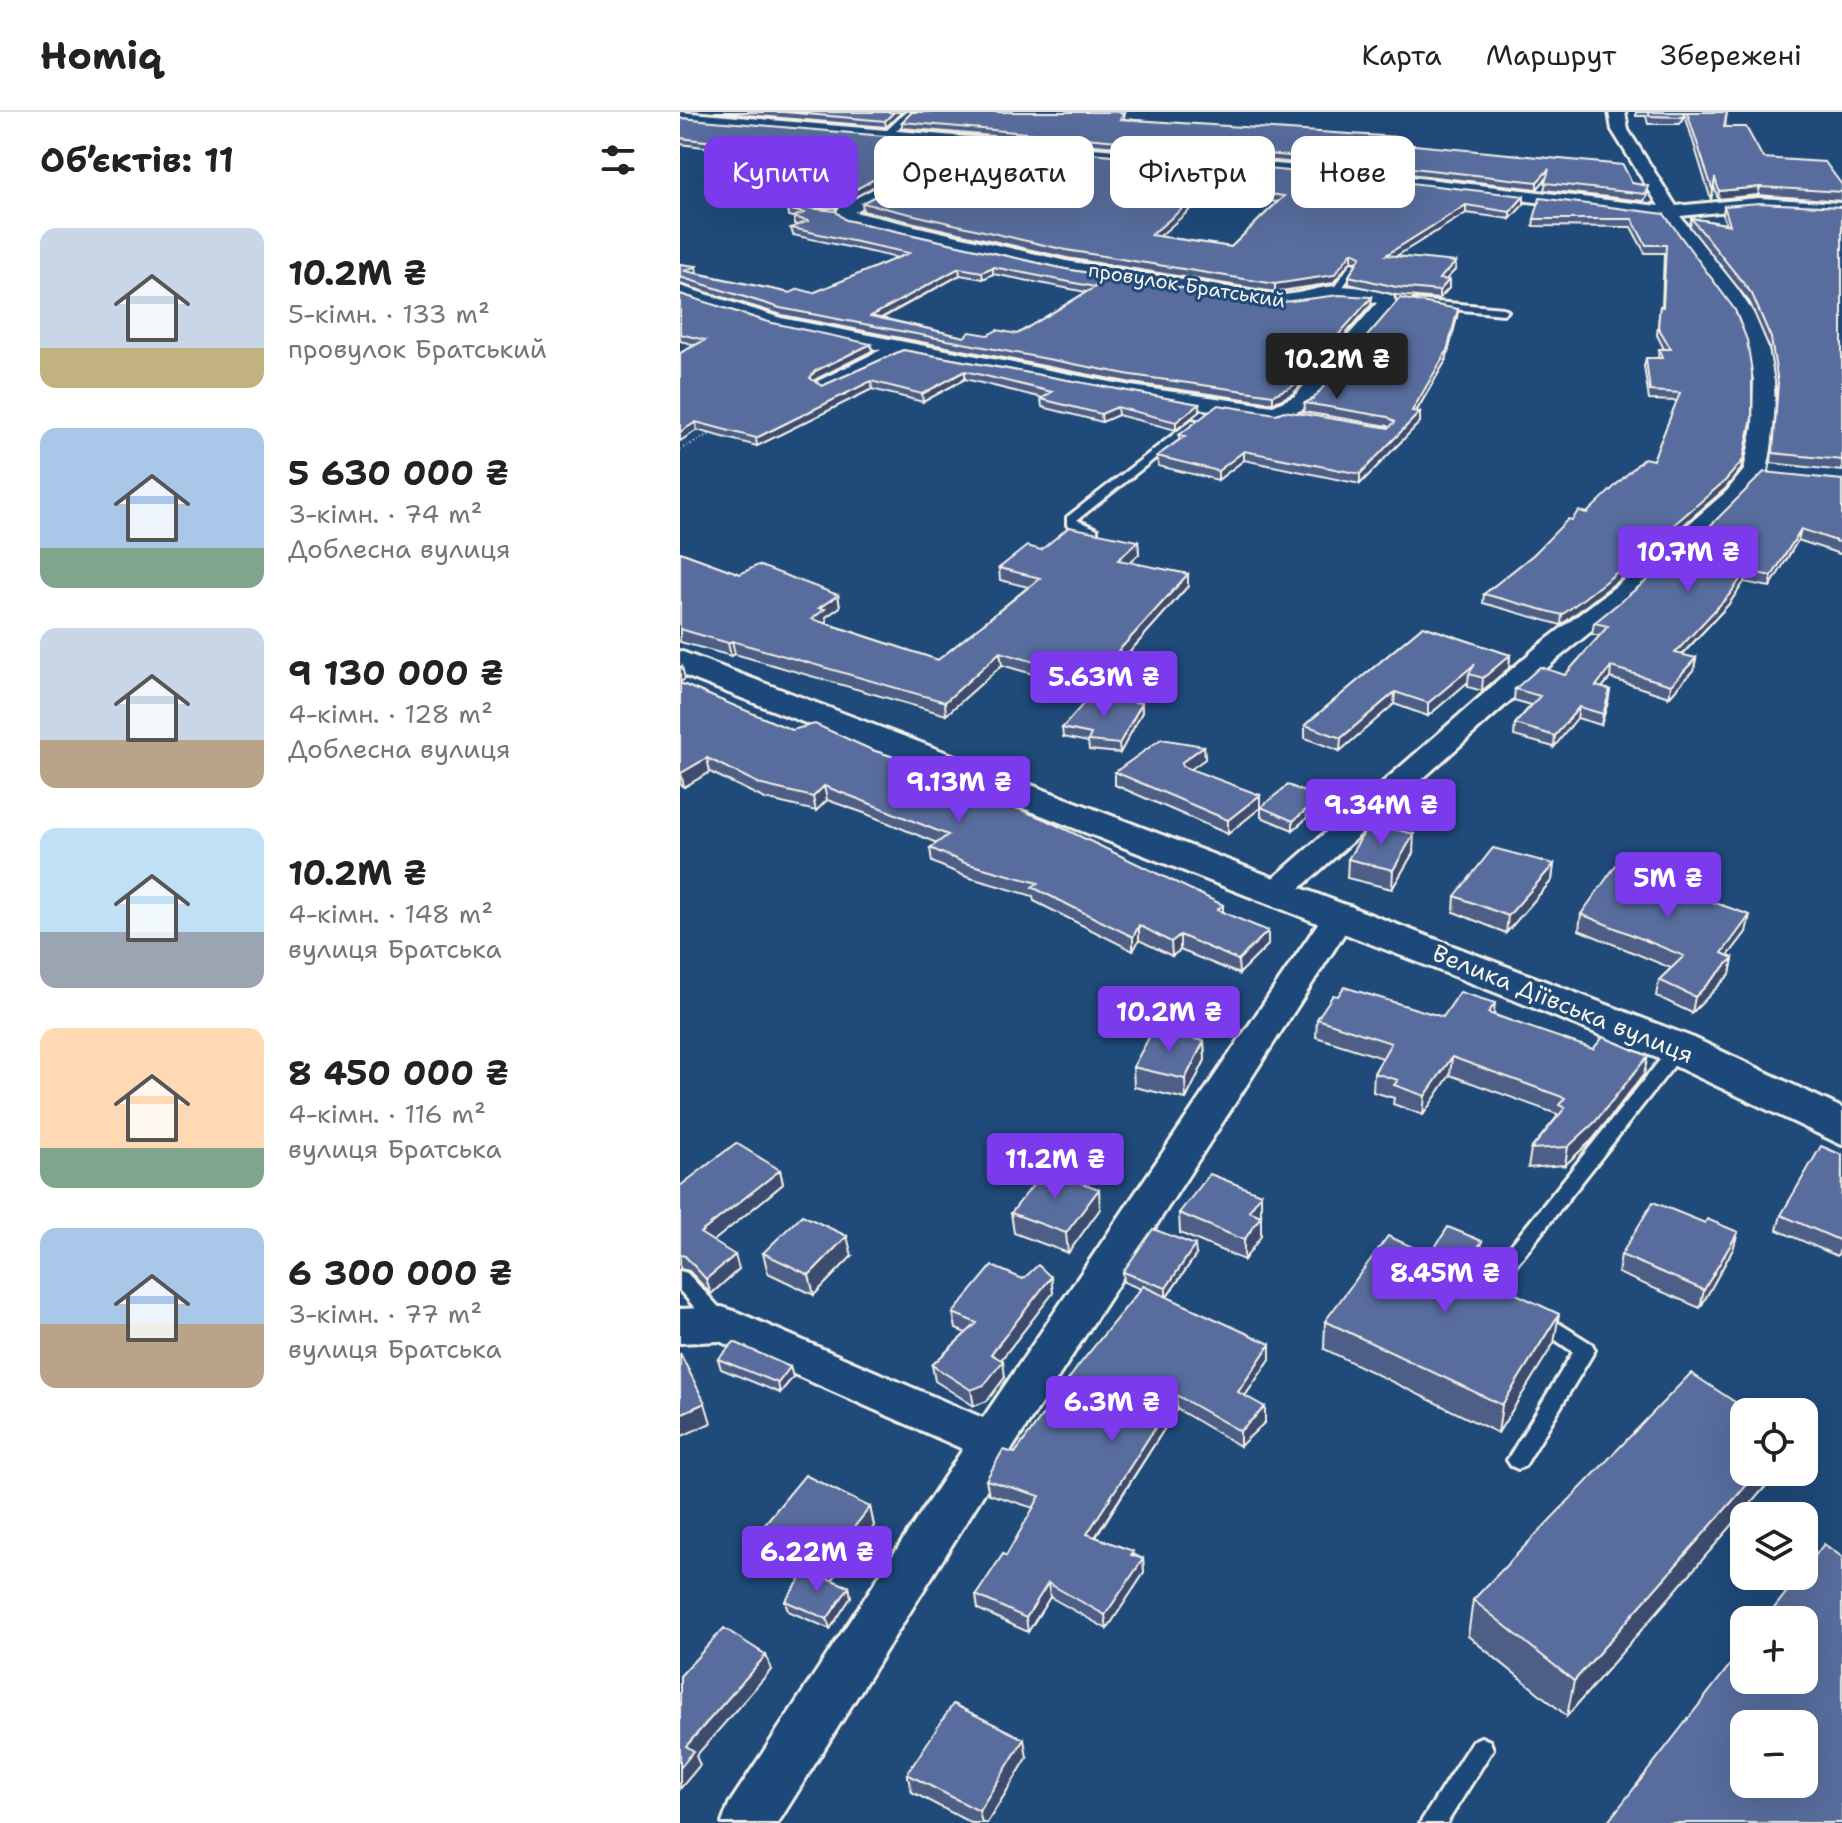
<!DOCTYPE html>
<html lang="uk">
<meta charset="utf-8">
<style>
body{margin:0;font-family:"Shantell Sans",sans-serif;background:#f6f6f6;color:#222;height:100vh;display:flex;flex-direction:column;font-size:30px;white-space:nowrap}
*{box-sizing:border-box;margin:0}
p{font-size:26px;color:#767676}
.icon{flex:none;width:44px;height:44px;fill:none;stroke:currentColor;stroke-width:2;stroke-linecap:round;stroke-linejoin:round}
.map{position:relative;flex:1;overflow:hidden}
.details{display:flex;flex-direction:column;background:#fff;width:680px}
.details>*{flex:none}
.hud{position:absolute;left:24px;top:24px;width:760px;height:72px;display:flex;gap:16px}
.buttons{position:absolute;left:1050px;top:1286px;display:grid;gap:16px}
.buttons a{display:grid;place-items:center;width:88px;height:88px;border-radius:16px;background:#fff;box-shadow:0 8px 32px #0002;font-size:40px}
.price{position:absolute;translate:-50% -68px;padding:0 18px;border-radius:8px;background:#7c3aed;color:#fff;font-size:26px;line-height:52px;filter:drop-shadow(0 2px 4px #0008)}
.price::after{content:'';position:absolute;left:50%;top:48px;width:24px;height:18px;margin-left:-12px;background:inherit;clip-path:polygon(0 0,100% 0,50% 100%)}
.price.on{background:#222;color:#fff}
ul{padding:0;list-style:none}
li{display:flex;align-items:center;gap:24px;height:200px;padding:0 40px}
li span{display:grid;place-items:center;flex:none;width:224px;height:160px;border-radius:16px;color:#555}
li>.icon{margin-inline-start:auto}
span .icon{width:96px;height:96px;fill:#fffc;stroke-width:1}
li b{font-size:34px}
h2{display:flex;justify-content:space-between;align-items:center;height:96px;padding:0 40px;font-size:34px}
.chip{padding:0 28px;border-radius:16px;background:#fff;box-shadow:0 8px 32px #0002;font-size:28px;line-height:72px}
.chip.on{background:#7c3aed;color:#fff}
header{display:flex;align-items:center;gap:48px;box-sizing:border-box;height:112px;padding:0 40px;background:#fff;border-bottom:2px solid #e0e0e0}
header strong{font-size:38px}
nav{display:flex;gap:44px;margin-inline-start:auto;font-size:28px}
main{display:flex;flex:1;min-height:0}
.map>svg:first-child{display:block}
</style>
<header>
<strong>Homiq</strong>
<nav><a>Карта</a><a>Маршрут</a><a>Збережені</a></nav>
</header>
<main>
<section class="details">
<h2>Об’єктів: 11<svg class="icon" aria-label="filters" viewBox="0 0 24 24"><path d="M4 7h16M4 17h16"/><circle cx="9" cy="7" r="2"/><circle cx="15" cy="17" r="2"/></svg></h2>
<ul>
<li><span style="background:linear-gradient(#c9d6e8 75%,#c2b280 0)"><svg class="icon" aria-label="home" viewBox="0 0 24 24"><path d="M3 11l9-7 9 7M6 9v11h12V9"/></svg></span><div><b>10.2M ₴</b><p>5-кімн. · 133 m²</p><p>провулок Братський</p></div></li>
<li><span style="background:linear-gradient(#a9c7e8 75%,#7fa58c 0)"><svg class="icon" aria-label="home" viewBox="0 0 24 24"><path d="M3 11l9-7 9 7M6 9v11h12V9"/></svg></span><div><b>5 630 000 ₴</b><p>3-кімн. · 74 m²</p><p>Доблесна вулиця</p></div></li>
<li><span style="background:linear-gradient(#c9d6e8 70%,#b9a48a 0)"><svg class="icon" aria-label="home" viewBox="0 0 24 24"><path d="M3 11l9-7 9 7M6 9v11h12V9"/></svg></span><div><b>9 130 000 ₴</b><p>4-кімн. · 128 m²</p><p>Доблесна вулиця</p></div></li>
<li><span style="background:linear-gradient(#bfe0f5 65%,#9aa5b1 0)"><svg class="icon" aria-label="home" viewBox="0 0 24 24"><path d="M3 11l9-7 9 7M6 9v11h12V9"/></svg></span><div><b>10.2M ₴</b><p>4-кімн. · 148 m²</p><p>вулиця Братська</p></div></li>
<li><span style="background:linear-gradient(#ffd9b3 75%,#7fa58c 0)"><svg class="icon" aria-label="home" viewBox="0 0 24 24"><path d="M3 11l9-7 9 7M6 9v11h12V9"/></svg></span><div><b>8 450 000 ₴</b><p>4-кімн. · 116 m²</p><p>вулиця Братська</p></div></li>
<li><span style="background:linear-gradient(#a9c7e8 60%,#b9a48a 0)"><svg class="icon" aria-label="home" viewBox="0 0 24 24"><path d="M3 11l9-7 9 7M6 9v11h12V9"/></svg></span><div><b>6 300 000 ₴</b><p>3-кімн. · 77 m²</p><p>вулиця Братська</p></div></li>
</ul>
</section>
<div class="map">
<svg width="1162" height="1711" viewBox="0 0 1162 1711">
<rect width="100%" height="100%" fill="#1f4a7a"/>
<filter id="ink" filterUnits="userSpaceOnUse"><feTurbulence type="fractalNoise" baseFrequency=".0125" numOctaves="2"/><feDisplacementMap in="SourceGraphic" scale="16" xChannelSelector="R" yChannelSelector="G"/><feConvolveMatrix kernelMatrix="1 2 1 2 8 2 1 2 1" color-interpolation-filters="sRGB"/></filter>
<g filter="url(#ink)">
<g fill="none" stroke-linecap="round" stroke-linejoin="round">
<g stroke="#f4f1e8" stroke-width="6">
<path id="lane" d="M226 0H234L212 23H206V19Z
M671 151 678 153 658 182H652L651 180Z
M735 188 823 196 828 199 823 202 732 193 730 191Z
M512 308 521 310 397 408 417 417V421H409L387 413V405Z
M998 931 1006 937 1004 941 822 1171 835 1183 832 1188C820 1192 806 1184 800 1173L803 1168 992 933Z
M0 1159 7 1161 48 1205 51 1211 48 1217 41 1219 34 1217 0 1179Z
M861 1200 912 1232 915 1238 845 1354 838 1357 831 1354 827 1348 893 1240 854 1213 851 1208 854 1203Z
M801 1625 810 1629 813 1637 767 1711H740L792 1629Z"/>
</g>
<g stroke="#f4f1e8" stroke-width="6">
<path id="street" d="M0 0 687 60 979 94 932 18 929 0H945L948 18 996 94 1078 86 1162 91V101L1078 96 1000 104 1056 175 1076 205 1088 235 1094 268 1095 315 1087 359 1063 389 967 474 877 547 610 785 599 788 588 785 583 778 588 771 857 535 949 464 1047 379 1064 358 1073 315 1074 268 1068 235 1056 205 1039 178 983 105 687 70 289 34 264 53 174 100 386 149 595 183C617 184 636 175 657 174 676 174 695 178 713 184L717 194 631 294 596 308 451 286 337 261 224 243 145 279 134 273 138 269 201 238 90 215 0 186V174L101 206 451 274 593 294 615 284 697 191C661 180 631 196 595 195L386 161 168 112 156 102 160 94 252 47 271 33 0 9Z
M661 792 673 795 677 802 328 1343 98 1711H42L49 1692 283 1337 39 1229 0 1231V1197L42 1195 57 1200 303 1306 649 795Z"/>
</g>
<g stroke="#f4f1e8" stroke-width="6">
<path id="secondary" d="M0 539 1014 926 1162 996V1033L982 948 822 883 0 562Z"/>
</g>
<path stroke="#f4f1e8" stroke-width="3" stroke-dasharray="1 3" stroke-linecap="butt" d="M0 338 33 320"/>
<use href="#lane" fill="#1f4a7a" fill-rule="evenodd"/>
<use href="#street" fill="#1f4a7a" fill-rule="evenodd"/>
<use href="#secondary" fill="#1f4a7a" fill-rule="evenodd"/>
</g>
<path fill="#4d5e87" stroke="#f4f1e8" stroke-width="2" fill-rule="evenodd" d="M34 0H222L206 15Z
M232 0H445L444 7 717 31 968 74V81L964 89 864 78 867 66 857 77 687 57 222 16V10Z
M956 0H1047L1045 15 1083 46 1162 73V89L1078 83 1038 87 1034 75 1031 88 1005 3 1000 12H968L966 4H956Z
M0 6 263 35 156 96H127L166 108 385 157 595 191 691 193 613 282 593 291 452 271 102 203 0 172V152L17 161 110 181H133L218 146 113 123 111 116 118 113 114 112V105L108 104 107 97 94 94 93 87 162 61 85 52 84 45H85L65 43 64 40 0 32ZM313 162 406 180 337 222 284 225 202 206 280 163 303 167Z
M265 48 844 92 830 107 786 101 716 144 775 158 766 167 769 168V176L759 187 716 183 669 172V164L677 150 672 148 653 171 595 180 387 146 183 99 182 91ZM529 81 597 90 551 135 479 124Z
M1044 94 1162 95V359L1091 351 1097 281 1089 235 1070 191 1010 115 1011 106 1046 112 1043 103Z
M984 102 1061 357 1045 377 947 462 881 513 803 491 804 482 853 443 892 408 907 401 973 348 997 289 969 288 964 254 966 246H978L979 237H984L977 223 980 194 982 195 984 141H965L951 115 853 114 854 107Z
M0 182 88 210 192 239 136 267 135 269 142 274 223 238 519 292 520 299 496 318 438 303 422 310 362 295 361 287 363 286 285 267 243 290 192 277 77 334 17 318 0 329V241L16 233 0 229Z
M778 197 777 205 766 248 736 300 740 310 680 372 564 348 538 368 478 354 477 344 499 328V323L596 302 709 316H710L708 314 624 300 625 291 633 287Z
M1162 368V440L1160 442 1118 428 1090 475 1064 470 1048 493 1002 543 1016 546 1014 557 989 585 930 566 922 576 930 578 928 590 921 613 897 606 874 635 834 624 835 612 851 593 834 588 835 577 885 563 920 524 912 522 914 511Z
M458 429 459 442 449 451 508 462V474L414 580 322 553 266 603 55 542 51 544 0 530V440L60 462 158 483 160 495 146 505 147 510 146 511 258 548 348 475 320 468 319 456 361 438Z
M743 514 830 543 829 556 802 579 788 575V570L748 604 714 592 660 639 625 626V613Z
M0 571 112 618 192 638 236 652 238 665 229 672 543 793V801L588 819V833L559 862 500 838 492 844 459 828 453 839 354 789 353 784 287 765 252 750 250 736 257 731 184 701 147 688 136 699 85 687 30 660 4 675 0 672Z
M462 591V600L440 641 409 638 408 630 383 625 382 616Z
M524 634 525 647 510 657 580 696 548 722 435 673V660Z
M581 695 627 706 613 718 581 705Z
M733 741 712 777 667 766 668 747Z
M874 752 872 768 826 821 774 800 775 784Z
M1010 766 1007 781 1066 820 1048 844 1053 846 1050 862 1012 901 976 884 979 868 991 856 899 818 901 802Z
M658 884 763 905 813 902 964 962 912 1028 885 1053 848 1056 851 1037 877 1005V1002L770 963 743 1003 713 992 714 986 693 980 694 961 703 946 636 925 637 907Z
M524 929 525 948 506 987 454 975 453 955Z
M1162 1043V1134L1157 1144 1097 1118 1101 1103Z
M100 1058 103 1072 33 1129 59 1157 31 1182 9 1159 0 1157V1074Z
M420 1097 388 1141 334 1121 331 1101Z
M499 1101 581 1102 580 1104 581 1124 564 1148 500 1121Z
M1025 1111 1058 1120 1053 1137 1020 1196 938 1161 941 1143Z
M802 1129 798 1157 795 1163 874 1231 818 1321 644 1237 645 1209 750 1143Z
M83 1141 172 1144 134 1183 88 1161Z
M516 1143 487 1185 590 1247 565 1284 585 1310 560 1334 497 1297 416 1425 463 1447 464 1461 427 1517 370 1485 348 1520 298 1497 296 1483 326 1444 354 1396 309 1382 306 1368 335 1341 461 1177 444 1170 443 1160Z
M371 1165 373 1181 321 1248 325 1265 307 1289 294 1294 255 1269 252 1253 286 1221 276 1217 273 1201 343 1167Z
M38 1247 110 1255 113 1265 100 1281 41 1257Z
M1064 1360H1098L887 1604 788 1524 793 1488Z
M190 1395 194 1414 152 1468 169 1475 171 1485 150 1517 108 1499 105 1489 126 1460 84 1439 78 1420Z
M347 1646 307 1711H291L232 1680 227 1662Z"/>
<path fill="#3e4c6e" stroke="#f4f1e8" stroke-width="2" d="M214 0H222L206 15 205 9Z
M262 29 263 35 156 96 155 89Z
M869 57V63L857 77V70Z
M529 74V81L472 131 471 123Z
M1080 75 1078 83 1038 87 1039 79Z
M844 84V92L830 107V100Z
M786 93V101L705 151 706 143Z
M672 140V148L653 171 595 180V172Z
M776 150 775 158 759 175V167Z
M16 154 17 162 5 159Z
M313 155V162L303 167 302 160Z
M279 156 280 163 192 211 191 204Z
M769 168V176L759 187V179Z
M692 185 691 193 613 282 593 291V283Z
M778 197 777 205 766 248 731 308 732 299Z
M191 232 192 239 136 267 131 273 130 266 135 259Z
M285 259V267L243 290 242 282Z
M191 269 192 277 77 334 76 326Z
M519 292 520 299 496 318V310Z
M437 295 438 303 422 310 421 302Z
M740 300V310L680 372V362Z
M1072 306 1061 357 1045 377 947 462 881 513 882 503Z
M16 310 17 318 0 329V320Z
M564 339V348L538 368V359Z
M1121 417 1118 428 1090 475 1092 464Z
M458 429 459 442 438 461V448Z
M1066 459 1064 470 1048 493 993 552 995 541Z
M508 462V474L414 580 413 567Z
M158 483 160 495 146 505 147 510 134 520 132 507 139 496Z
M52 529 55 542 51 544 48 531Z
M320 540 322 553 266 603 265 590Z
M830 543 829 556 802 579 803 566Z
M1016 546 1014 557 989 585 991 573Z
M795 552 789 562 788 570 748 604V591Z
M2 554 5 567 0 570V555Z
M931 555 930 566 914 585 916 574Z
M930 578 928 590 921 613 923 602Z
M715 580 714 592 660 639 661 626Z
M462 591V600L440 641 439 632Z
M899 595 897 606 874 635 875 624Z
M524 634 525 647 503 663 502 668V650Z
M27 646 30 660 4 675 1 661Z
M236 652 238 665 218 680 216 667Z
M144 674 147 688 136 699 133 685Z
M580 683V696L548 722V708Z
M627 697V706L613 718V709Z
M734 722 733 741 712 777 713 758Z
M874 752 872 768 826 821 828 804Z
M1070 803 1066 820 1038 857 1042 841Z
M459 813V828L453 839V825Z
M588 819V833L559 862 558 848Z
M500 823V838L492 844 491 830Z
M1053 846 1050 862 1012 901 1015 885Z
M815 891 813 909 808 901Z
M524 929 525 948 506 987 505 967Z
M968 944 964 962 912 1028 885 1053 888 1035Z
M772 945 770 963 743 1003 745 984Z
M100 1058 103 1072 25 1136 20 1121Z
M419 1077 420 1097 388 1141 386 1121Z
M581 1082V1102L569 1119V1099Z
M581 1104V1124L564 1148V1128Z
M1058 1120 1053 1137 1020 1196 1024 1178Z
M167 1124 172 1144 134 1183 129 1163Z
M802 1129 798 1157 780 1186 783 1157Z
M515 1133 516 1143 486 1186V1176Z
M55 1143 59 1157 31 1182 26 1167Z
M371 1165 373 1181 313 1258 311 1242Z
M879 1202 874 1231 818 1321 822 1293Z
M590 1232V1247L558 1294V1280Z
M323 1249 325 1265 307 1289 294 1294 291 1278Z
M110 1255 113 1265 100 1281 98 1271Z
M496 1283 497 1297 408 1436 407 1422Z
M25 1291 31 1311 0 1325V1302Z
M585 1295V1310L560 1334V1319Z
M1078 1360H1098L887 1604 894 1569Z
M190 1395 194 1414 149 1472 144 1453Z
M463 1447 464 1461 427 1517 425 1503Z
M368 1471 370 1485 348 1520 346 1506Z
M169 1475 171 1485 150 1517 147 1507Z
M86 1543 91 1558 16 1644 20 1653 0 1677V1656L6 1634Z
M344 1627 347 1646 307 1711H302L299 1699Z"/>
<path fill="#596d9d" stroke="#f4f1e8" stroke-width="2" fill-rule="evenodd" d="M104 0H214L205 9Z
M232 0H444L440 7 717 25 713 31 943 53 952 71 968 74 965 82 865 71 869 57 857 70 688 51 222 10Z
M968 0H1004L1002 5 969 4Z
M1007 0H1047L1044 15H1066L1083 46 1145 50 1162 73V80L1080 75 1039 79 1035 66 1033 79Z
M0 6 262 29 155 89H122L128 96 155 99 166 108 385 157 595 191 659 183 692 185 613 274 593 283 451 263 100 196 0 165V152L16 154 5 159 110 181 119 177 133 181 229 141 111 116 128 109 113 105 124 101 107 97 118 93 93 87 174 56 84 45 95 39 64 37 68 34 0 26ZM313 155 415 175 337 222 317 218 308 223 290 220 284 225 191 204 279 156 302 160Z
M289 30 687 66 844 84 830 100 786 93 706 143 776 150 759 167 769 168 759 179 716 175 669 164 681 144 672 140 654 163 595 172 386 138 182 91 265 48ZM529 74 604 84 551 135 471 123Z
M860 86 984 102 1055 198 1067 228 1072 260V306L1063 348 1046 368 948 452 882 503 804 482 853 443 888 407 892 408 898 399 907 401 964 346 973 348 1000 281 970 279 966 246H982L979 237H991L978 215 980 194 983 195 986 133H966L952 107H854Z
M1079 91 1162 95V348L1093 341 1098 271 1091 226 1072 182 1011 106 1050 113 1044 94Z
M0 182 88 210 191 232 135 259 130 266 142 274 223 238 519 292 496 310 437 295 421 302 361 287 372 280 285 259 242 282 191 269 76 326 16 310 0 320V241L25 228 0 222Z
M720 186 778 197 767 239 732 299 740 300 680 362 564 339 538 359 477 344 505 324 499 323 538 293 596 302 604 299 709 316 715 310 708 305 625 291 633 287Z
M1084 360 1162 368V431L1121 417 1092 464 1066 459 1050 482 995 541 1016 546 991 573 931 555 916 574 930 578 923 602 899 595 875 624 835 612 860 584 835 577 860 555 885 563 928 514 914 511 1013 431Z
M389 415 458 429 438 448 508 462 413 567 320 540 265 590 52 529 48 531 0 517V440L60 462 78 453 158 483 139 496 145 497 132 507 258 548 360 466 319 456 347 434 361 438Z
M743 514 830 543 803 566 789 562 795 552 748 591 715 580 661 626 625 613Z
M0 571 112 618 135 612 192 638 236 652 216 667 292 696 308 685 364 707 543 793 537 798 588 819 558 848 500 823 491 830 459 813 453 825 352 775 358 771 285 751 250 736 268 723 181 688 144 674 133 685 82 673 27 646 1 661H0Z
M410 584 462 591 439 632 408 629 411 622 382 616Z
M481 627 524 634 502 650V654L580 683 548 708 435 660Z
M608 673 627 681V697L613 709 581 695Z
M690 711 734 722 713 758 668 747Z
M813 736 874 752 828 804 775 784Z
M944 742 1010 766 1004 780 1070 803 1042 841 1053 846 1015 885 979 868 1004 844 901 802Z
M664 875 763 905 780 880 815 891 808 901 913 937 923 925 968 944 915 1010 888 1035 851 1037 885 996 879 993 885 986 772 945 745 984 714 973 718 968 694 961 711 931 637 907 653 883 658 884Z
M473 918 524 929 505 967 453 955Z
M56 1031 100 1058 20 1121 55 1143 26 1167 5 1144 0 1143V1074Z
M1141 1034 1162 1043 1161 1129 1101 1103Z
M365 1058 419 1077 386 1121 331 1101Z
M530 1062 581 1082 569 1099 581 1104 564 1128 499 1101Z
M973 1090 1025 1111 1027 1107 1058 1120 1024 1178 941 1143Z
M122 1103 167 1124 129 1163 83 1141Z
M768 1115 802 1129 783 1157 879 1202 822 1293 645 1209 708 1124 750 1143Z
M473 1117 515 1133 486 1176 443 1160Z
M358 1153 371 1165 311 1242 323 1249 304 1273 291 1278 252 1253 297 1211 273 1201 312 1154 343 1167Z
M463 1174 590 1232 558 1280 585 1295 560 1319 496 1283 407 1422 453 1439 451 1443 463 1447 425 1503 368 1471 346 1506 296 1483 323 1442 326 1444 360 1384 306 1368 323 1338 335 1341 399 1253Z
M54 1230 110 1255 98 1271 38 1247Z
M0 1241 25 1291 0 1302Z
M1011 1261 1070 1300H1064V1360H1078L894 1569 793 1488Z
M125 1363 190 1395 144 1453 78 1420Z
M1144 1432 1162 1445V1711H927L1064 1535V1568H1124V1508H1085L1119 1464H1124V1458ZM1064 1612H1124V1672H1064Z
M127 1458 169 1475 147 1507 105 1489Z
M44 1516 86 1543 6 1634 14 1639 0 1656V1564Z
M273 1592 344 1627 299 1699 227 1662Z"/>
</g>
<g text-anchor="middle" stroke-width="6" stroke-linejoin="round" paint-order="stroke">
<g font-size="20" fill="#f4f1e8" stroke="#1f4a7a">
<text transform="translate(507 173) rotate(9)" y="7">провулок Братський</text>
</g>
<g font-size="24" fill="#f4f1e8" stroke="#1f4a7a">
<text transform="translate(883 892) rotate(22)" y="8">Велика Діївська вулиця</text>
</g>
</g>
</svg>
<div class="buttons">
<a><svg class="icon" aria-label="locate" viewBox="0 0 24 24"><circle cx="12" cy="12" r="6"/><path d="M12 2v4M12 18v4M2 12h4M18 12h4"/></svg></a>
<a><svg class="icon" aria-label="layers" viewBox="0 0 24 24"><path d="M12 4l9 5-9 5-9-5zM3 14l9 5 9-5"/></svg></a>
<a>+</a>
<a>−</a>
</div>
<b class="price on" style="left:657px;top:289px">10.2M ₴</b>
<b class="price" style="left:1008px;top:482px">10.7M ₴</b>
<b class="price" style="left:424px;top:607px">5.63M ₴</b>
<b class="price" style="left:279px;top:712px">9.13M ₴</b>
<b class="price" style="left:701px;top:735px">9.34M ₴</b>
<b class="price" style="left:988px;top:808px">5M ₴</b>
<b class="price" style="left:489px;top:942px">10.2M ₴</b>
<b class="price" style="left:375px;top:1089px">11.2M ₴</b>
<b class="price" style="left:765px;top:1203px">8.45M ₴</b>
<b class="price" style="left:432px;top:1332px">6.3M ₴</b>
<b class="price" style="left:137px;top:1482px">6.22M ₴</b>
<div class="hud">
<a class="chip on">Купити</a>
<a class="chip">Орендувати</a>
<a class="chip">Фільтри</a>
<a class="chip">Нове</a>
</div>
</div>
</main>
